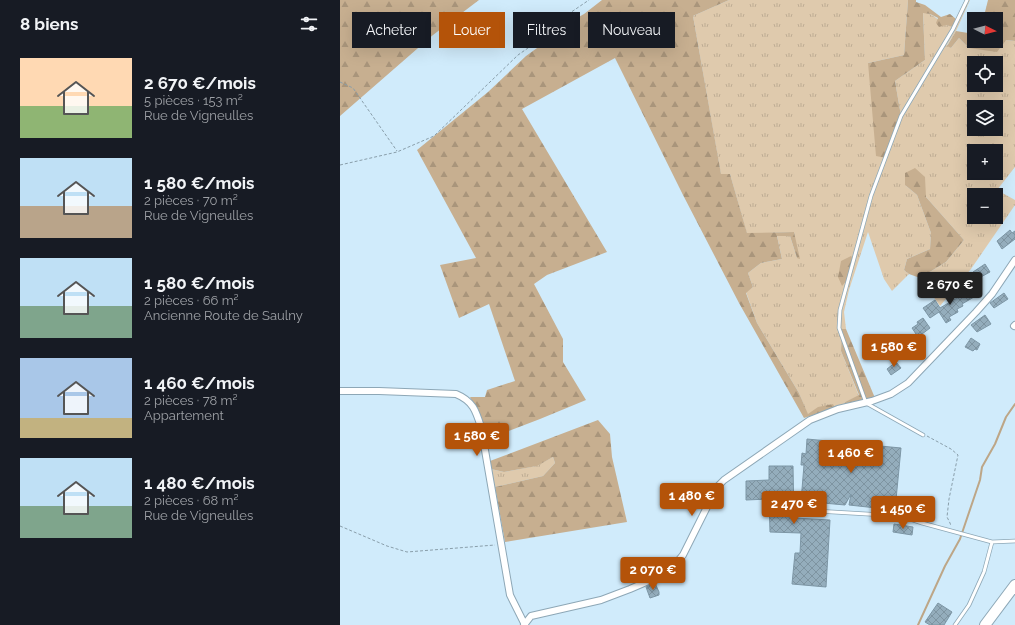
<!DOCTYPE html>
<html lang="fr">
<meta charset="utf-8">
<style>
body{margin:0;font-family:Raleway,sans-serif;background:#20242c;color:#f1f3f6;height:100vh;display:flex;flex-direction:column;font-size:15px;white-space:nowrap}
*{box-sizing:border-box;margin:0}
p{font-size:13px;color:#9ea1a6}
.icon{flex:none;width:22px;height:22px;fill:none;stroke:currentColor;stroke-width:2;stroke-linecap:round;stroke-linejoin:round}
.map{position:relative;flex:1;overflow:hidden}
.side{display:flex;flex-direction:column;background:#171b24;width:340px}
.side>*{flex:none}
.top-card{position:absolute;left:12px;top:12px;width:380px;height:36px;display:flex;gap:8px}
.needle{width:26px;rotate:96deg}
.fabs{position:absolute;left:627px;top:12px;display:grid;gap:8px}
.fabs a{display:grid;place-items:center;width:36px;height:36px;border-radius:0px;background:#171b24;box-shadow:0 4px 16px #0002;font-size:20px}
.price{position:absolute;translate:-50% -34px;padding:0 9px;border-radius:4px;background:#b45309;color:#fff;font-size:13px;line-height:26px;filter:drop-shadow(0 1px 2px #0008)}
.price::after{content:'';position:absolute;left:50%;top:24px;width:12px;height:9px;margin-left:-6px;background:inherit;clip-path:polygon(0 0,100% 0,50% 100%)}
.price.current{background:#222;color:#fff}
ul{padding:0;list-style:none}
li{display:flex;align-items:center;gap:12px;height:100px;padding:0 20px}
li span{display:grid;place-items:center;flex:none;width:112px;height:80px;border-radius:0px;color:#555}
li>.icon{margin-inline-start:auto}
span .icon{width:48px;height:48px;fill:#fffc;stroke-width:1}
li b{font-size:17px}
h2{display:flex;justify-content:space-between;align-items:center;height:48px;padding:0 20px;font-size:17px}
.chip{padding:0 14px;border-radius:0px;background:#171b24;box-shadow:0 4px 16px #0002;font-size:14px;line-height:36px}
.chip.current{background:#b45309;color:#fff}
main{display:flex;flex:1;min-height:0}
.map>svg:first-child{display:block}
</style>
<main>
<section class="side">
<h2>8 biens<svg class="icon" aria-label="filters" viewBox="0 0 24 24"><path d="M4 7h16M4 17h16"/><circle cx="9" cy="7" r="2"/><circle cx="15" cy="17" r="2"/></svg></h2>
<ul>
<li><span style="background:linear-gradient(#ffd9b3 60%,#8fb573 0)"><svg class="icon" aria-label="home" viewBox="0 0 24 24"><path d="M3 11l9-7 9 7M6 9v11h12V9"/></svg></span><div><b>2 670 €/mois</b><p>5 pièces · 153 m²</p><p>Rue de Vigneulles</p></div></li>
<li><span style="background:linear-gradient(#bfe0f5 60%,#b9a48a 0)"><svg class="icon" aria-label="home" viewBox="0 0 24 24"><path d="M3 11l9-7 9 7M6 9v11h12V9"/></svg></span><div><b>1 580 €/mois</b><p>2 pièces · 70 m²</p><p>Rue de Vigneulles</p></div></li>
<li><span style="background:linear-gradient(#bfe0f5 60%,#7fa58c 0)"><svg class="icon" aria-label="home" viewBox="0 0 24 24"><path d="M3 11l9-7 9 7M6 9v11h12V9"/></svg></span><div><b>1 580 €/mois</b><p>2 pièces · 66 m²</p><p>Ancienne Route de Saulny</p></div></li>
<li><span style="background:linear-gradient(#a9c7e8 75%,#c2b280 0)"><svg class="icon" aria-label="home" viewBox="0 0 24 24"><path d="M3 11l9-7 9 7M6 9v11h12V9"/></svg></span><div><b>1 460 €/mois</b><p>2 pièces · 78 m²</p><p>Appartement</p></div></li>
<li><span style="background:linear-gradient(#bfe0f5 60%,#7fa58c 0)"><svg class="icon" aria-label="home" viewBox="0 0 24 24"><path d="M3 11l9-7 9 7M6 9v11h12V9"/></svg></span><div><b>1 480 €/mois</b><p>2 pièces · 68 m²</p><p>Rue de Vigneulles</p></div></li>
</ul>
</section>
<div class="map">
<svg width="675" height="625" viewBox="0 0 675 625">
<defs>
<pattern id="grass-tufts" width="24" height="20" patternUnits="userSpaceOnUse"><rect width="24" height="20" fill="#dfcaad"/><path d="M3 7l-1-3M5 7V3M7 7l1-3M15 17l-1-3M17 17v-4M19 17l1-3" fill="none" stroke="#beac94"/></pattern>
<pattern id="forest-firs" width="22" height="20" patternUnits="userSpaceOnUse"><rect width="22" height="20" fill="#c7af90"/><path d="M5 1l3.5 6h-7zM16 11l3.5 6h-7z" fill="#a9957b"/></pattern>
<pattern id="building-cross-hatch" width="8" height="8" patternUnits="userSpaceOnUse"><rect width="8" height="8" fill="#94adbc"/><path d="M0 0l8 8M0 8l8-8" fill="none" stroke="#7e94a1"/></pattern>
</defs>
<rect width="100%" height="100%" fill="#d0ebfb"/>
<path fill="url(#grass-tufts)" fill-rule="evenodd" d="M389 0H568L564 55 528 63 561 116 555 81 585 60 583 12C595 14 601 24 612 27L625 0H630L616 31 607 45 611 48 619 38 629 48 666 40 675 41V167L657 190 675 200V205L631 269 600 306 580 278 606 262 624 240 586 197 565 185 577 195 591 233 590 249 567 259 564 270 569 274 552 291 544 279 528 232 509 290 504 312 506 329H503L501 351 519 396 505 402 503 406 468 415 459 393 417 323 406 292 413 287 408 273 421 263 442 259 437 236H450L457 258 454 232 407 234 390 174 381 175 353 16ZM634 63H656V85H634ZM634 107H656V129H634ZM634 151H656V173H634ZM634 195H656V217H634Z
M213 457 215 463 203 476 155 487 151 469 164 472 196 466Z"/>
<path fill="url(#forest-firs)" d="M0 0H139L93 35 0 116Z
M262 0H389L353 16 381 174H390L407 233 454 232 460 259 457 258 450 236H437L442 259 421 263 408 273 413 287 406 293 417 323 459 393 468 414 478 407 493 404 495 408 464 418 399 303 343 195 275 58 182 109 267 252 207 275 194 284 223 339V362L246 400 200 419 150 438 151 448 147 449 141 417 130 397H145L147 390 175 381 149 304 119 318 100 265 136 258 77 150 148 92 186 56 204 43 220 26 230 22 244 14Z
M568 0H576V2L585 5 601 17 610 14 616 19 612 27 606 25 599 27 596 23 598 18 590 14 583 13 585 60 555 81 561 116 546 158 536 156 528 63 564 55Z
M648 0H675V41L666 40 657 52 629 48 619 38 611 48 607 46 616 31 634 34V41H656V19H652L653 15 645 12Z
M575 168 585 177 586 197 624 240 606 262 580 278 569 274 564 270 567 259 590 249 591 233 577 195 565 185V173Z
M511 256 514 259 509 278 502 286 498 277 501 261Z
M502 329H506L535 398 503 406 505 402 519 395 501 351Z
M258 420 270 434 272 457 287 522 165 542 155 487 203 476 215 463 213 457 197 466 164 472 151 469 150 461Z"/>
<g fill="none" stroke-linecap="round" stroke-linejoin="round">
<path stroke="#bda687" stroke-width="2" d="M578 625 605 566 620 539 640 480 642 467 655 444 666 417 675 404"/>
</g>
<path fill="url(#building-cross-hatch)" stroke="#7d96a5" d="M670 230 672 233 675 231V239L662 249 657 241Z
M645 264 650 272 637 279 633 272Z
M636 288 639 294 622 304 623 306 617 309 618 312 609 317 611 320 606 323 599 312 590 318 583 308 595 300 600 308 622 295 621 293 628 289 629 291Z
M664 293 668 299 654 308 650 303Z
M645 315 651 324 637 332 631 325Z
M583 318 590 328 578 337 572 328 578 324 577 322Z
M571 338 576 346 570 349 569 347 564 350 561 345Z
M631 338 640 344 637 350 635 349 633 351 625 347Z
M556 362 561 368 551 375 547 369Z
M467 439 561 448 555 510 509 505 511 494 505 505 461 501 464 465H461L462 453 466 454Z
M429 466H453L454 518 490 520 486 587 452 584 455 553H460L461 533 430 532 429 499 406 500V481L429 480Z
M554 524 573 527 572 535 553 532Z
M315 583 319 592V595L310 598 306 587Z
M598 603 612 612 604 625H590L585 622Z"/>
<g fill="none" stroke-linecap="round" stroke-linejoin="round">
<g stroke="#8da7b6" stroke-width="4.5">
<path id="service" d="M583 435 526 403 499 328 500 310 531 196 561 116 613 29 627 0
M459 510 561 516 582 523 652 542 675 541
M615 625 629 605 644 572 652 542"/>
</g>
<g stroke="#8da7b6" stroke-width="8">
<path id="minor" d="M674 326 675 325
M0 391H39L116 394C133 401 136 411 141 427L170 595 184 623
M184 625 191 616 261 600 290 589 327 573 338 561 343 555 377 487 384 480 470 420 498 409 532 401 551 394 568 383 636 312 652 294 675 260"/>
</g>
<g stroke="#8da7b6" stroke-width="12">
<path id="primary" d="M645 625 675 585"/>
</g>
<path stroke="#899eaa" stroke-width="1" stroke-dasharray="3 2" stroke-linecap="butt" d="M0 82 13 88 57 151
M0 165 57 152 94 136 178 55 201 39 224 17 249 0
M587 436 611 449 618 455 609 499 607 517 610 523 611 526
M0 526 47 546 67 552 155 545"/>
<use href="#service" stroke="#fff" stroke-width="3"/>
<use href="#minor" stroke="#fff" stroke-width="6"/>
<use href="#primary" stroke="#fff" stroke-width="10"/>
</g>
</svg>
<div class="fabs">
<a><svg class="needle" viewBox="-14 -14 28 28"><path d="M0-13l5 13h-10z" fill="#e53935"/><path d="M0 13l5-13h-10z" fill="#9ea1a6"/></svg></a>
<a><svg class="icon" aria-label="locate" viewBox="0 0 24 24"><circle cx="12" cy="12" r="6"/><path d="M12 2v4M12 18v4M2 12h4M18 12h4"/></svg></a>
<a><svg class="icon" aria-label="layers" viewBox="0 0 24 24"><path d="M12 4l9 5-9 5-9-5zM3 14l9 5 9-5"/></svg></a>
<a>+</a>
<a>−</a>
</div>
<b class="price current" style="left:610px;top:306px">2 670 €</b>
<b class="price" style="left:554px;top:368px">1 580 €</b>
<b class="price" style="left:137px;top:457px">1 580 €</b>
<b class="price" style="left:511px;top:474px">1 460 €</b>
<b class="price" style="left:352px;top:517px">1 480 €</b>
<b class="price" style="left:454px;top:525px">2 470 €</b>
<b class="price" style="left:563px;top:530px">1 450 €</b>
<b class="price" style="left:313px;top:591px">2 070 €</b>
<div class="top-card">
<a class="chip">Acheter</a>
<a class="chip current">Louer</a>
<a class="chip">Filtres</a>
<a class="chip">Nouveau</a>
</div>
</div>
</main>
